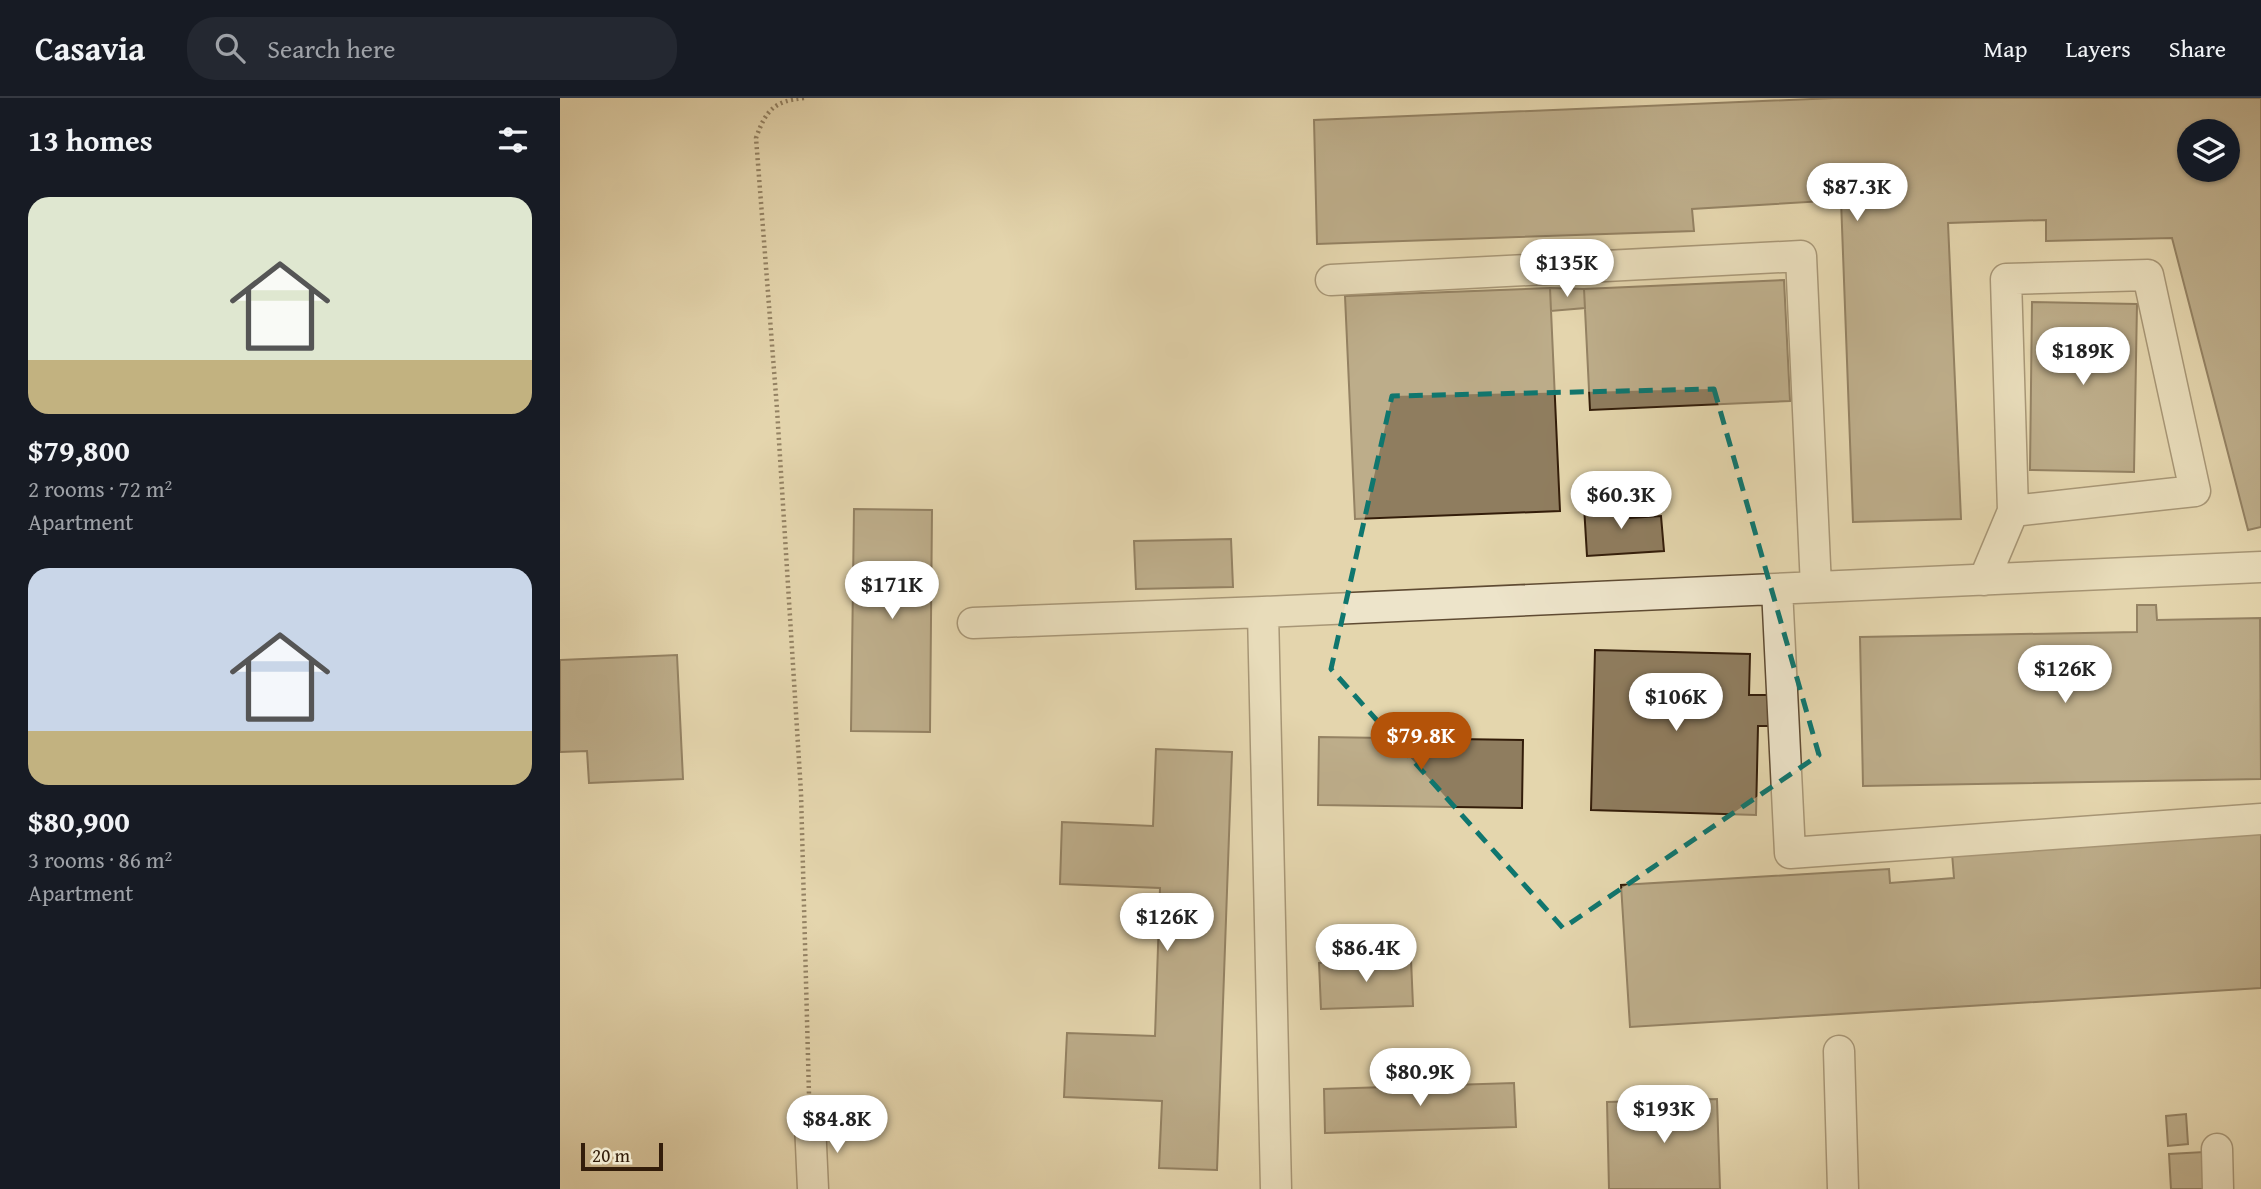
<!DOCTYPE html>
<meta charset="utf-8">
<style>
body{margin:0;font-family:"Gentium Book Plus",serif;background:#242831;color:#f1f3f6;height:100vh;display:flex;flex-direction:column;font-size:26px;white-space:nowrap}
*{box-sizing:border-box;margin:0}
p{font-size:23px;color:#9ea1a6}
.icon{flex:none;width:38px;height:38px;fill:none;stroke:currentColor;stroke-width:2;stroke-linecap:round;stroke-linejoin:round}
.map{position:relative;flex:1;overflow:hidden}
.side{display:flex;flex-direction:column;background:#171b24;width:560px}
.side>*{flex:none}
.controls{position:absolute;left:1617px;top:21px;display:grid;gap:14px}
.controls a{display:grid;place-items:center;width:63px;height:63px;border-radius:50%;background:#171b24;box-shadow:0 2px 5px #0004;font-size:35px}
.scale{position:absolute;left:21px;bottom:18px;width:82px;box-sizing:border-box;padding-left:7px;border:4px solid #331d0a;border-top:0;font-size:19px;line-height:24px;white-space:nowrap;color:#331d0a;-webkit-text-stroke:5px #ede4ca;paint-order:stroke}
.price{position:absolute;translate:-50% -60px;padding:0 16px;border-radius:24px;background:#fff;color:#222;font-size:23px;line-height:46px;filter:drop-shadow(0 2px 4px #0008)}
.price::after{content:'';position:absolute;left:50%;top:42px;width:21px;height:16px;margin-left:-10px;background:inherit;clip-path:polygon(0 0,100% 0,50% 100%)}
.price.on{background:#b45309;color:#fff}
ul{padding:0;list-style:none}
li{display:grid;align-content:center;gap:14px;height:371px;padding:0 28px}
li span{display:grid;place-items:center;height:217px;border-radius:21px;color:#555}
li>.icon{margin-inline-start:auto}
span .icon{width:126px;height:126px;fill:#fffc;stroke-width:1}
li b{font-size:30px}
h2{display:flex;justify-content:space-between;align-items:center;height:84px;padding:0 28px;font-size:30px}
header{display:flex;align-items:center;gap:42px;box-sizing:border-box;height:98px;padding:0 35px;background:#171b24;border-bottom:2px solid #363941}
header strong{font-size:33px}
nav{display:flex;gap:38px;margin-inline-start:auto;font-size:24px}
.search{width:490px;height:63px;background:#242831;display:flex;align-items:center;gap:18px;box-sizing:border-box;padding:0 24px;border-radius:28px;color:#9ea1a6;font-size:26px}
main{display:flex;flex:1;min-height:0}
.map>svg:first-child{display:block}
</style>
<header>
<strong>Casavia</strong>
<div class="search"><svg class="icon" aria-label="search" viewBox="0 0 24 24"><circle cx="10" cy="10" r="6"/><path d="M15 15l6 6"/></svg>Search here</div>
<nav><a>Map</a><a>Layers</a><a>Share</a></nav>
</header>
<main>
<section class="side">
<h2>13 homes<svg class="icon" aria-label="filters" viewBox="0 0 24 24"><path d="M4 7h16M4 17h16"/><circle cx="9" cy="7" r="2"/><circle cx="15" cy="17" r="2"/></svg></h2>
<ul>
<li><span style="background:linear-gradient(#dfe7d0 75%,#c2b280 0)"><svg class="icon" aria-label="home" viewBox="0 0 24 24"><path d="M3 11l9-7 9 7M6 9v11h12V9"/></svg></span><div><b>$79,800</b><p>2 rooms · 72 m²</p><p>Apartment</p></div></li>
<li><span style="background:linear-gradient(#c9d6e8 75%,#c2b280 0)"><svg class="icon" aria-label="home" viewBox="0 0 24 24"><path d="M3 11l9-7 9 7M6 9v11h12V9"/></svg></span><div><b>$80,900</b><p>3 rooms · 86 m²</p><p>Apartment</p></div></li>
</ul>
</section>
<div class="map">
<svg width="1701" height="1091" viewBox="0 0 1701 1091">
<rect width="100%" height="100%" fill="#e4d6ad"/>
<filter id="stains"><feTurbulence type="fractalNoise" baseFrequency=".00286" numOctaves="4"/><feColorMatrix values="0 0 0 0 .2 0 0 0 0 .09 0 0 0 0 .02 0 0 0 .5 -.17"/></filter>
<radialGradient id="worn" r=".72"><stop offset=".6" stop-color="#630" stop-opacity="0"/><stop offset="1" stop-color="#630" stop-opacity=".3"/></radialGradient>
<path fill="#8f7d5f" stroke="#331d0a" stroke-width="2" fill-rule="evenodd" d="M1275 0H1701V429L1688 432 1612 140 1486 143V122L1388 125 1401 421 1293 424 1281 102 1132 111 1134 133 757 146 754 22ZM1629 33H1668V72H1629Z
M1224 182 1230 303 1030 312 1024 191Z
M990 190 1000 413 795 421 785 198Z
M990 190 1024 191 1025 210 991 213Z
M1472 204 1577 206 1574 374 1470 372Z
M1070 405V420L1101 418 1104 453 1027 458 1024 408Z
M294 411 372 412 370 634 291 633Z
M671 441 673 489 576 491 574 443Z
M1577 507H1596L1597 522 1700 520 1701 681 1303 688 1300 539 1577 534Z
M1035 552 1190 556 1189 597H1213L1212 628H1198L1196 717 1031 712Z
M117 557 123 681 29 685 27 653 0 654V562Z
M759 639 963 642 962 710 758 707Z
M596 651 672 654 657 1072 599 1070 602 1003 504 999 507 935 595 938 600 790 500 786 502 724 593 728Z
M1701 724V890L1070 929 1061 787 1329 771 1330 785 1394 780 1391 743Z
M851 861 853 908 761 911 759 865Z
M954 985 956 1029 765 1035 764 991Z
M1157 1001 1160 1091H1049L1047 1004Z
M1626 1016 1628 1046 1608 1048 1606 1018Z
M1644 1054 1645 1091H1611L1609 1056Z"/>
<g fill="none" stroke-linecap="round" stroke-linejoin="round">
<g stroke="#5f4b33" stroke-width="33">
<path id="minor" d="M771 182 1241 158 1256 489
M1424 482 1453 413 1446 181 1588 177 1635 393 1453 413
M1217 491 1230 755 1701 721
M703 514 716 1091
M413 525 703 514 1701 469
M1279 953 1283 1091
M250 1025 253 1091
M1657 1051 1658 1091"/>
</g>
<path stroke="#331d0a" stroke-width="4.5" stroke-dasharray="2 3.5" stroke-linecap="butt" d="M244 0C214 3 206 12 196 40L217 311 241 695 249 997"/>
<use href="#minor" stroke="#ede4ca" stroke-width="30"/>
</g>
<path d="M0 0H1701V1091H0ZM1154 291 1259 657 1003 830 771 571 832 298Z" fill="#e4d6ad" fill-opacity=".55" fill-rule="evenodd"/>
<path fill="none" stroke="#0f766e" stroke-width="5" stroke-dasharray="14 9" stroke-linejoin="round" d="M1154 291 1259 657 1003 830 771 571 832 298Z"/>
<rect width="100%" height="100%" filter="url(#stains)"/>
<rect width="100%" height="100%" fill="url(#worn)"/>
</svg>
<div class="controls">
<a><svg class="icon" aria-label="layers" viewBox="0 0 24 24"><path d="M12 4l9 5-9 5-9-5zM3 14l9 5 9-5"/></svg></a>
</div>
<div class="scale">20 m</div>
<b class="price" style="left:1297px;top:125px">$87.3K</b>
<b class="price" style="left:1007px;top:201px">$135K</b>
<b class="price" style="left:1523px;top:289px">$189K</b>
<b class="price" style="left:1061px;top:433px">$60.3K</b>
<b class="price" style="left:332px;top:523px">$171K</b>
<b class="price" style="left:1505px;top:607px">$126K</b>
<b class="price" style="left:1116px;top:635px">$106K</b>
<b class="price on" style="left:861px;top:674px">$79.8K</b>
<b class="price" style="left:607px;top:855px">$126K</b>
<b class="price" style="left:806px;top:886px">$86.4K</b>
<b class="price" style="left:860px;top:1010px">$80.9K</b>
<b class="price" style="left:1104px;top:1047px">$193K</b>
<b class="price" style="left:277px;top:1057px">$84.8K</b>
</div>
</main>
